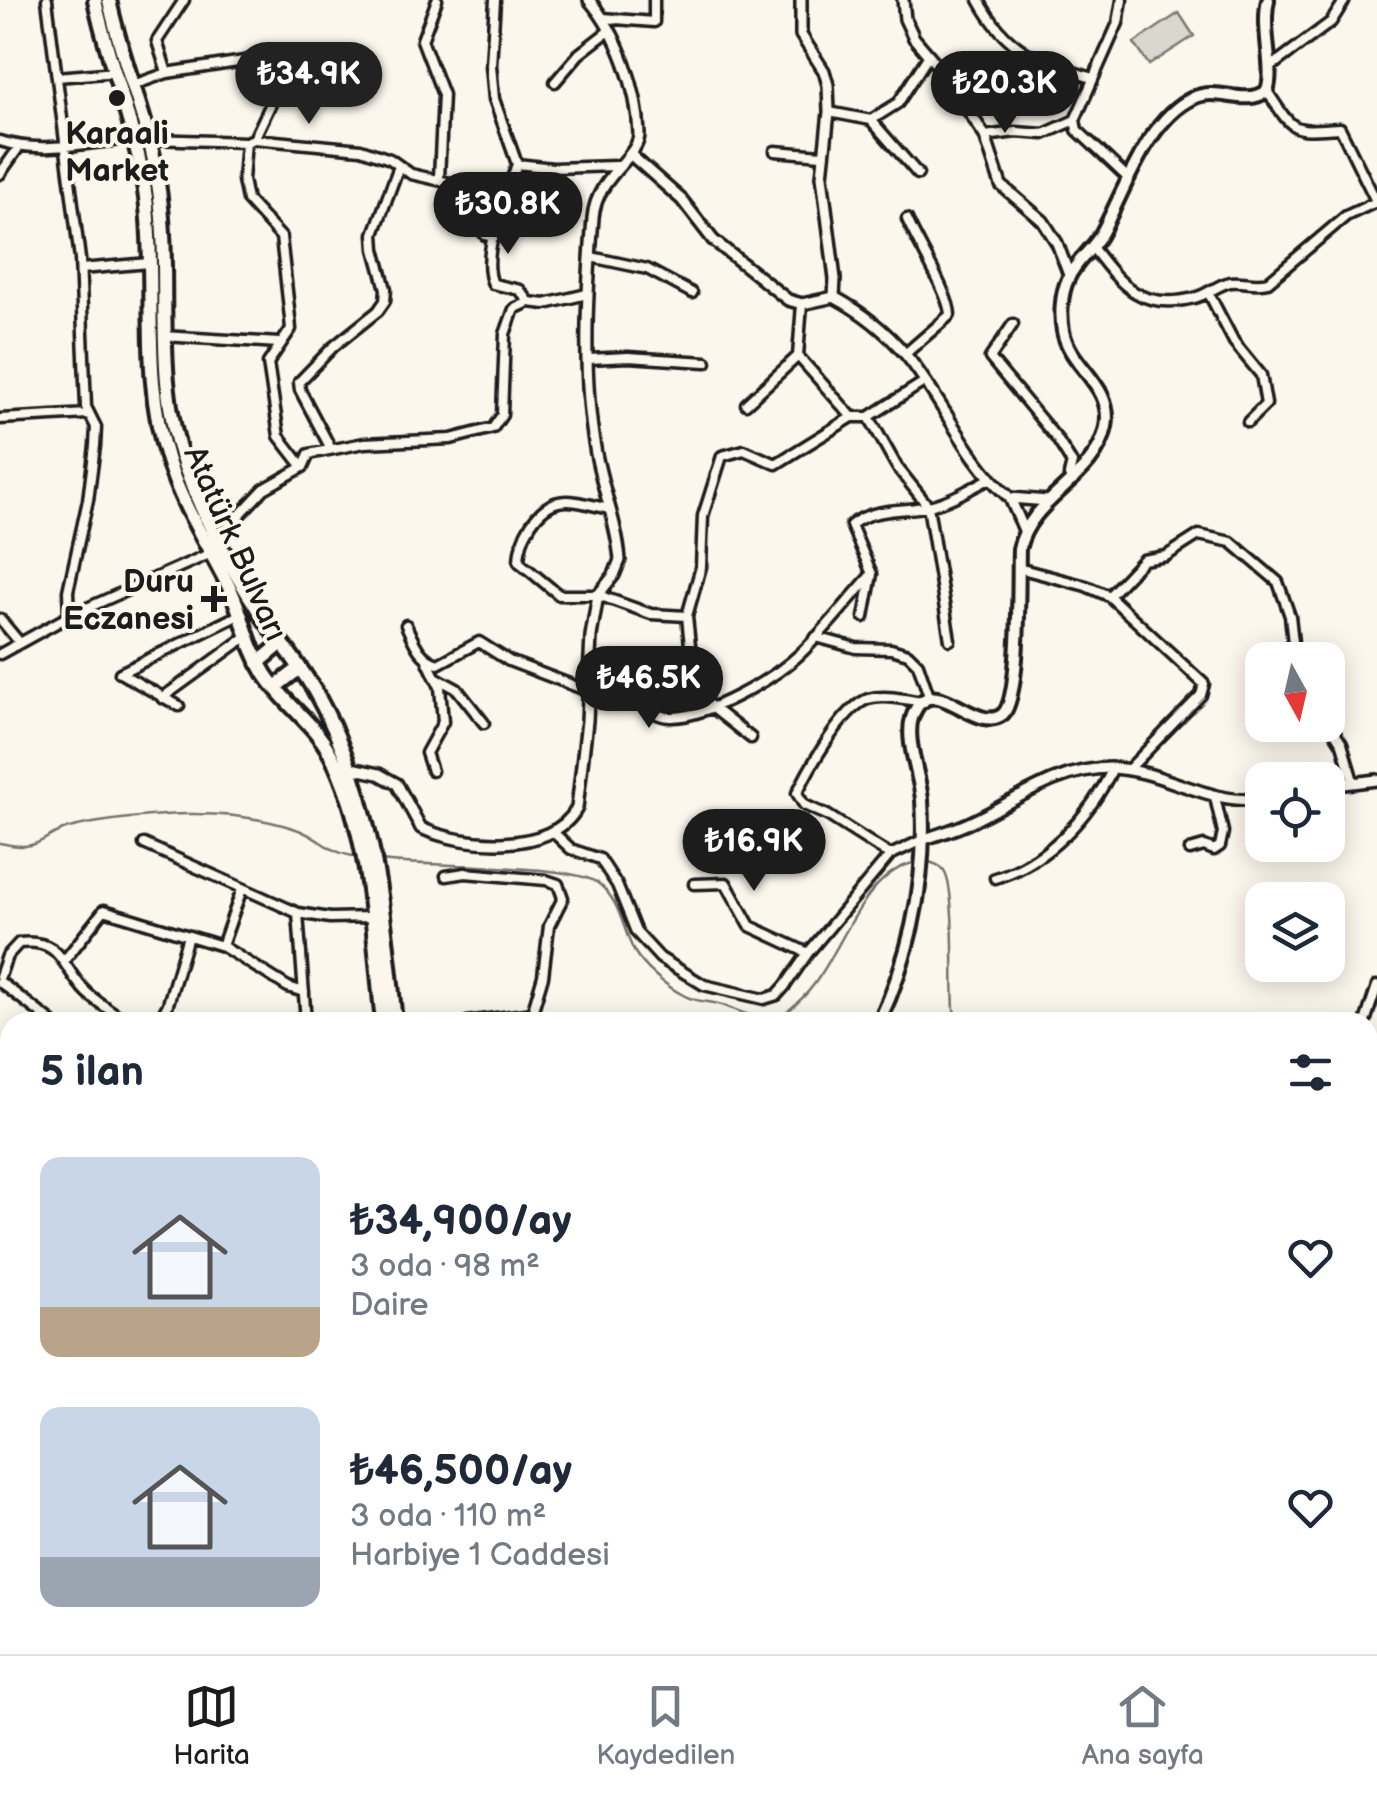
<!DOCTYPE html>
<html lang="tr">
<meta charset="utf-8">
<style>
body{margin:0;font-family:"Balsamiq Sans",sans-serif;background:#f6f6f7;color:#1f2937;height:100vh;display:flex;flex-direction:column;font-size:38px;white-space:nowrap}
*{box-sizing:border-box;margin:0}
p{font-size:32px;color:#747a83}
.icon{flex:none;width:55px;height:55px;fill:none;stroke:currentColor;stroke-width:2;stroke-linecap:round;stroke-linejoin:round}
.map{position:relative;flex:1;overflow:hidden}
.details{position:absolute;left:0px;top:1012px;width:1378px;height:642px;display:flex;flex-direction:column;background:#fff;border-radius:30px 30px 0 0;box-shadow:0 5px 25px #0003}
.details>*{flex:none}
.needle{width:65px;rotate:172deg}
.fabs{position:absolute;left:1245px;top:642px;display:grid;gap:20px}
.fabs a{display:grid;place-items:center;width:100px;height:100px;border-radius:20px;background:#fff;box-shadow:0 5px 25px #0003;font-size:50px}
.price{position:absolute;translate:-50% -85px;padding:0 22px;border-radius:35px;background:#1c1c1c;color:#fff;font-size:32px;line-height:65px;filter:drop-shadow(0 2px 5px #0008)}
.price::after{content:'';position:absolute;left:50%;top:60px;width:30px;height:22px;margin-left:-15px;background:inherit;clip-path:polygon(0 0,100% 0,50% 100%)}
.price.on{background:#222;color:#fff}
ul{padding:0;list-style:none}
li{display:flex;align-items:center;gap:30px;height:250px;padding:0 40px}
li span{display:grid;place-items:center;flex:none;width:280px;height:200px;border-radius:20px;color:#555}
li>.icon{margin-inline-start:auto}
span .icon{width:120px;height:120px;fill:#fffc;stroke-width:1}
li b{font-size:42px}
h2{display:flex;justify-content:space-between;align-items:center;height:120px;padding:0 40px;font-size:42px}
.tab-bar{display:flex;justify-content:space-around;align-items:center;height:140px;border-top:2px solid #e0e1e3;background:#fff;font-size:28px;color:#747a83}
.tab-bar a{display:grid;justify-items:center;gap:5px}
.tab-bar .on{color:#1c1c1c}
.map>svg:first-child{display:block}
</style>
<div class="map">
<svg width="1377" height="1654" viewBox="0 0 1377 1654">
<rect width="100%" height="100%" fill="#fbf7ec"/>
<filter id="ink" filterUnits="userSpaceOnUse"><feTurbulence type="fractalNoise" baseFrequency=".01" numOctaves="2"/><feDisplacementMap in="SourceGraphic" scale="20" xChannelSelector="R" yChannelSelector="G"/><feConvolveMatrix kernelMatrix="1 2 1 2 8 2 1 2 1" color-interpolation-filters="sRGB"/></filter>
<g filter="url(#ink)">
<path fill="#dad7ce" stroke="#7b7a75" stroke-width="2.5" d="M1179 13 1194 36 1149 65 1134 43Z"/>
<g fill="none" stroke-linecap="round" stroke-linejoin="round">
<path stroke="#74726e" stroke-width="2.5" d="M0 843C45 853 38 835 73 827 103 820 165 813 196 814 229 814 265 819 296 829 322 838 326 853 359 857
M381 861C425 867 572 863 599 884 621 902 622 928 634 951 644 968 667 987 685 996 695 1002 710 1001 722 1005 740 1011 760 1023 780 1016 786 1014 793 1007 798 1002 840 966 858 871 918 862
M926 861C933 863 941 865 945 873 956 894 952 981 954 1010L960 1022
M1368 1412 1377 1415"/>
<g stroke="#1c1c1c" stroke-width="15">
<path id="minor" d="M47 0 80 259 86 407 96 427 95 446 88 500 68 591 69 616
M437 0 422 40 443 95 439 178
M495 0 491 65 494 99 517 164 553 168 616 166
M979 0C1007 52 1038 61 1092 78
M1122 0 1118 23 1075 120 1077 130 1127 177
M603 18 654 22V0
M1269 68 1331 22 1345 0
M167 73 157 41 184 0
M57 77 116 72
M555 82 579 54 610 30
M133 85 167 73 257 59 272 71 279 87 254 139 246 142 149 139
M1267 91C1295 134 1291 131 1340 128L1377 203
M829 112 871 120 898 103 929 55
M871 120 918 174
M985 136 1016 132 1044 134 1075 120
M254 139 361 149 390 159 411 174 472 188 474 214 485 235 494 237 495 232
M0 141C43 155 90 141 136 139
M246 142 243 180 247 200 281 237 290 318 291 329 268 363 279 436 303 467
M775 151 822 155
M517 164C507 195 479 254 493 284L520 290 529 302 545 304 587 294
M0 174 19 147
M1092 247C1122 286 1141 311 1194 298 1207 295 1217 285 1230 282 1244 280 1253 286 1268 282L1346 216 1376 202
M591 257 647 269 692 293
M81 269 149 263
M1208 292 1234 342 1261 375 1266 404 1248 422
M1013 324 990 358 1057 439 1072 463 1069 475 1073 481
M163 336 279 343
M905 354 950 315C950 295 917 243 907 219
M798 356 852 417
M589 359 628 357 706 362
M746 404 798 356 802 304
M869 417 897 467 928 506 950 640
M0 419 88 414
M330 447 300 390 299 382 333 347 378 311 385 301 386 289 375 249 374 234 399 166
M609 509C575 502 554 490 531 524 524 535 519 549 519 562L559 595H598L651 614 687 616 693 675 703 700 751 738
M216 540 264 489 303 467 309 454 364 443 451 439 493 428 502 415 505 334 514 309 529 302
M1018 568 1086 586 1109 596 1204 684 1201 695 1128 770
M1109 596 1143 560 1166 556 1199 535 1231 542 1278 582 1290 616 1295 660
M687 616 701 567 703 516 722 456 744 450 776 464 852 417H869L924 382
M864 617 872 574
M0 619 20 643
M406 625C414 642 419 658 438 664L479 642 509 661 588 691 641 696C647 707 655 717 670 717 706 718 774 679 800 654 826 630 848 600 872 574L851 525C873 507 903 512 929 506 950 501 970 489 989 479
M816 637 856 648 891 649 908 654 918 664 930 699
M0 654 69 616 209 554
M427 660 440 687 443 722 426 753 432 771
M435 677 457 689 484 723
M162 698 246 637
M179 706 120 673 239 615
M1328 722 1342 744 1353 781
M552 831 571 849 600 859 617 885 636 932 660 958 704 985 764 999 777 995 785 986 808 953 890 855 922 840
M144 844 298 913 330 918 372 917
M1190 850 1204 846 1214 850 1220 846 1223 832 1215 797
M890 855 827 815 804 805 797 793C809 769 842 708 868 699 885 694 907 700 924 702
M446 876 465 873 546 880 558 884 563 898 549 926 543 976 532 1013 536 1022
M995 878C1047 863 1090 816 1113 768
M694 884 726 883 750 926 808 953
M298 913 306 1022
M222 946 242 889
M64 961 104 910 222 946 288 987 304 992
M0 976 7 956 19 943C64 938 61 968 87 993 99 1004 114 1012 127 1022
M0 982 52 1022
M159 1022 168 1004 188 936
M467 1022 532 1013
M1365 1022 1377 986
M1368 1073 1377 1083
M0 1086 10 1094
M0 1285H10
M0 1447 10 1456
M0 1502 10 1496
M0 1572 10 1568
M104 1645 106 1654
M315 1645 326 1654
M531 1645 535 1654
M613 1645 614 1654
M7 1654 44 1645
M114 1654 131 1645
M1314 1654 1355 1648 1373 1654"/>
</g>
<g stroke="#1c1c1c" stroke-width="16">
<path id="tertiary" d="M801 0V35L824 71 828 85 829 112 822 176 835 279 834 297
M903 0 905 19 914 38 943 72 985 136 1001 185 1043 221 1057 243 1069 275
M631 155 682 200 713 240 788 300 802 304 834 297C860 311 887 332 906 355 944 401 964 457 1010 498
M1024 530 1010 498 1048 501
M351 768 379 774 397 784 421 828C462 847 552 855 577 808L587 721 591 636 598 595 614 575 620 560C617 522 601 486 595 448 582 376 587 291 593 218 596 176 639 158 639 134 638 90 618 33 589 0
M1328 786 1377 780
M922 840C939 834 957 829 973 821 1017 800 1059 768 1110 768 1163 769 1208 806 1262 799
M1267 1645 1271 1654"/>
</g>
<g stroke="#1c1c1c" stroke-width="18">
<path id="secondary" d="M879 1022C911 953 927 878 922 800 920 776 905 740 912 718 930 664 976 737 1003 714 1021 697 1018 578 1019 549 1031 496 1095 481 1106 427 1114 385 1070 368 1063 331 1060 315 1061 294 1068 279 1075 262 1091 251 1100 236 1124 194 1146 120 1193 98 1218 86 1245 107 1267 91 1275 69 1261 30 1268 0"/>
</g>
<g stroke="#1c1c1c" stroke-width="19">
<path id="primary" d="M687 1654 688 1645
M699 1654 701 1645"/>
</g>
<g stroke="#1c1c1c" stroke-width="20">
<path id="trunk" d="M95 0C109 67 137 129 146 198 157 287 140 374 168 461 184 511 209 546 231 591 244 619 248 647 265 674 287 708 318 724 335 763 372 844 373 935 383 1022
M109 0C122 64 151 125 159 190 172 283 152 376 185 467 203 517 228 563 257 608 276 637 300 664 317 695 374 797 383 908 395 1022
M258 663 282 643
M275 687 300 668
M933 1645 949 1654
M973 1645 988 1654"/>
</g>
<use href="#minor" stroke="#fbf7ec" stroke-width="8"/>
<use href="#tertiary" stroke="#fbf7ec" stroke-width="9"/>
<use href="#secondary" stroke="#fbf7ec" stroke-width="10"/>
<use href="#primary" stroke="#fbf7ec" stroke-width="11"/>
<use href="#trunk" stroke="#fbf7ec" stroke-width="12"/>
</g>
</g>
<g fill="#1c1c1c" stroke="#fbf7ec" stroke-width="4">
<circle cx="117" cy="98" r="10"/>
<path d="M209 584h10v10h10v10h-10v10h-10v-10h-10v-10h10z"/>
</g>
<g text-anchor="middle" stroke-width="8" stroke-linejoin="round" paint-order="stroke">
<g font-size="32" font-weight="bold" fill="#1c1c1c" stroke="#fbf7ec">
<text x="117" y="144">Karaali<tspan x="117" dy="37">Market</tspan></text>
<text x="194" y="592" text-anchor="end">Duru<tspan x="194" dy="37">Eczanesi</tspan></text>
</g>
<g font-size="32" fill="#1c1c1c" stroke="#fbf7ec">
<text transform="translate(236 543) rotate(66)" y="11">Atatürk Bulvarı</text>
</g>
</g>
</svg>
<div class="fabs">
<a><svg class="needle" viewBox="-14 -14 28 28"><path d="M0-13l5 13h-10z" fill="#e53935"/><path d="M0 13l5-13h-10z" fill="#747a83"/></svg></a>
<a><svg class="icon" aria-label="locate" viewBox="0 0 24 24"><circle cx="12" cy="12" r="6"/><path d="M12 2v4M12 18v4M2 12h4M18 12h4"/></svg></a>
<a><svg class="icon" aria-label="layers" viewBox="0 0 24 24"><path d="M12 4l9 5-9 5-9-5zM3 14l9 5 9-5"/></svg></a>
</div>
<b class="price on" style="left:309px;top:127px">₺34.9K</b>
<b class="price" style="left:1005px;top:136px">₺20.3K</b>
<b class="price" style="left:508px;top:257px">₺30.8K</b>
<b class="price" style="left:649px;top:731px">₺46.5K</b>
<b class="price" style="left:754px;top:894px">₺16.9K</b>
<section class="details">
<h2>5 ilan<svg class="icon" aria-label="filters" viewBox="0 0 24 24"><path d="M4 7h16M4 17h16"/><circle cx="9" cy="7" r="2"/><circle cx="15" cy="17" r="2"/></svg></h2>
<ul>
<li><span style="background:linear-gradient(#c9d6e8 75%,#b9a48a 0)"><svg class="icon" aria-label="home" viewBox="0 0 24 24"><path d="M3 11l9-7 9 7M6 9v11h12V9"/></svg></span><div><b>₺34,900/ay</b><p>3 oda · 98 m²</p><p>Daire</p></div><svg class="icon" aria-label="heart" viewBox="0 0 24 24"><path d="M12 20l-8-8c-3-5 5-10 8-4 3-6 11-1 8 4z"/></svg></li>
<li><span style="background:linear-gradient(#c9d6e8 75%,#9aa5b1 0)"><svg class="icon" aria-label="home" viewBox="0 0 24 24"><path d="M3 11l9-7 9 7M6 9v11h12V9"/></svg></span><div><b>₺46,500/ay</b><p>3 oda · 110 m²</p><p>Harbiye 1 Caddesi</p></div><svg class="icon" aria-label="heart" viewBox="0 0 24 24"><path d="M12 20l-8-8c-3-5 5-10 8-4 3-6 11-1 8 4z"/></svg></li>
</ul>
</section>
</div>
<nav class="tab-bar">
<a class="on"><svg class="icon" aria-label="map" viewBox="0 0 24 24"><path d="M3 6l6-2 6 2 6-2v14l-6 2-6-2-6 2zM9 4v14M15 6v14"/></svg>Harita</a>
<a><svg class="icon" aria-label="saved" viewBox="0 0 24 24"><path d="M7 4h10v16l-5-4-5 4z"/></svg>Kaydedilen</a>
<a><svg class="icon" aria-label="home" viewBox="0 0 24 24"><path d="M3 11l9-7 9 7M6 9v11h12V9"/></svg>Ana sayfa</a>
</nav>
